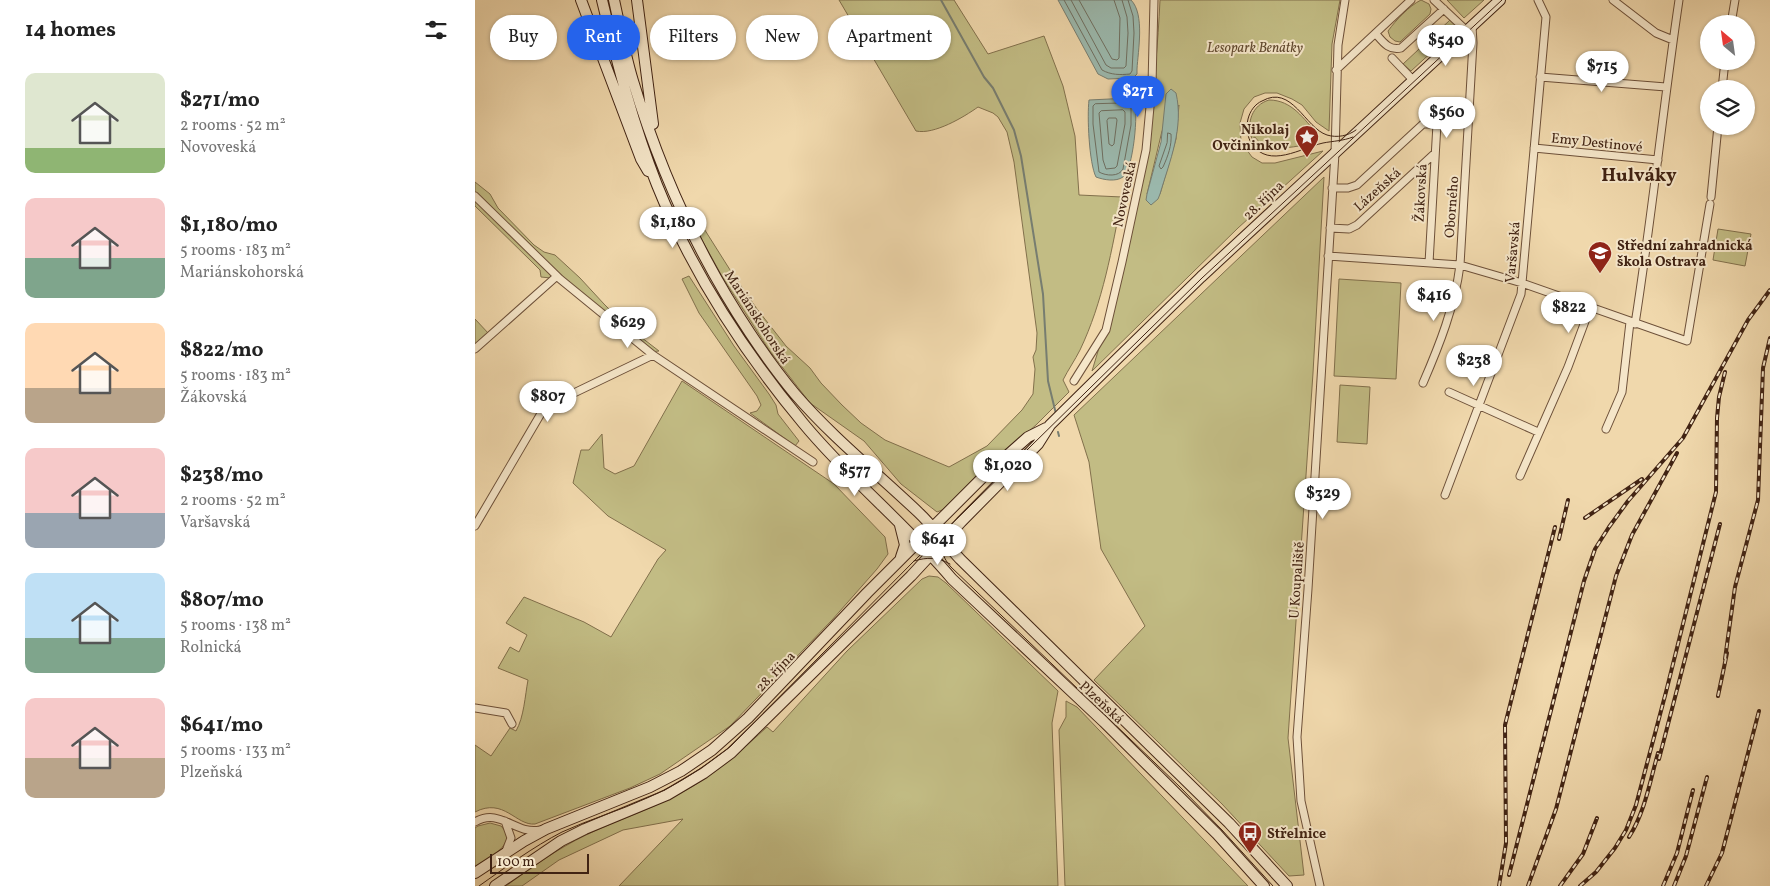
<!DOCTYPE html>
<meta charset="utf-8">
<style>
body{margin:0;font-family:Vollkorn,serif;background:#f6f6f6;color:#222;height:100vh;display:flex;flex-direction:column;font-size:19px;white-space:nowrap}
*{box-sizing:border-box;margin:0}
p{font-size:16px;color:#767676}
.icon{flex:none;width:28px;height:28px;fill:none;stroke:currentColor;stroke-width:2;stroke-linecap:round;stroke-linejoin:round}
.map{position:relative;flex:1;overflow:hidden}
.side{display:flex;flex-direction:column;background:#fff;width:475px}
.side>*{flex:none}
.guide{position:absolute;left:15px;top:15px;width:475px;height:45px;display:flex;gap:10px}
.needle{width:32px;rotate:331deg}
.controls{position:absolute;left:1225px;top:15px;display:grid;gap:10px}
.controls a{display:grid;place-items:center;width:55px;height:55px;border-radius:50%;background:#fff;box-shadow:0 1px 4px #0004;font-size:25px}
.scale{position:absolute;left:15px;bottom:12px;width:99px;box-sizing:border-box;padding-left:5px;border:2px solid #412313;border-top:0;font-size:14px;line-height:18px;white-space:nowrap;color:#412313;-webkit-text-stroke:4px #f5e6c9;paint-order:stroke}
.price{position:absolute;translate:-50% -42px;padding:0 11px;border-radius:18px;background:#fff;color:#222;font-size:16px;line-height:32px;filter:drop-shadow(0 1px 2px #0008)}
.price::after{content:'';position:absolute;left:50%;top:30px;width:15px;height:11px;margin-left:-8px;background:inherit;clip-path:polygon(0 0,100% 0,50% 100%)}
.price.current{background:#2563eb;color:#fff}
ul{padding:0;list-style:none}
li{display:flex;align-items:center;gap:15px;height:125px;padding:0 25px}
li span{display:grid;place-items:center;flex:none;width:140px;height:100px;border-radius:10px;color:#555}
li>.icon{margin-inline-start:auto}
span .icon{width:60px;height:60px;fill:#fffc;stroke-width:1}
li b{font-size:21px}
h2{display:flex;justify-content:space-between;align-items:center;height:60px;padding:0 25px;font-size:21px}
.tag{padding:0 18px;border-radius:22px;background:#fff;box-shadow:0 1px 4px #0004;font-size:18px;line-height:45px}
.tag.current{background:#2563eb;color:#fff}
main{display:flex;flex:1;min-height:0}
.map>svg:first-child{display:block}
</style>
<main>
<section class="side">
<h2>14 homes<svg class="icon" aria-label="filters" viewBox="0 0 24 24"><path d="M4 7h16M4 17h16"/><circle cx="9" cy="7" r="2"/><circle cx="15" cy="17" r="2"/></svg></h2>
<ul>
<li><span style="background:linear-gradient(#dfe7d0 75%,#8fb573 0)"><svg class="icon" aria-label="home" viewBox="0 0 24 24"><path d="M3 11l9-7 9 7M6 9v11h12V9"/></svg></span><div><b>$271/mo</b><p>2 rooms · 52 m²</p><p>Novoveská</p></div></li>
<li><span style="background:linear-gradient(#f6c9c9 60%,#7fa58c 0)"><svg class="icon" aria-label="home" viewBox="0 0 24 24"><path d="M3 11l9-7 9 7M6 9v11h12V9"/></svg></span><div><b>$1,180/mo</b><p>5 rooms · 183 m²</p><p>Mariánskohorská</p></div></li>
<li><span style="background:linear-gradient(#ffd9b3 65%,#b9a48a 0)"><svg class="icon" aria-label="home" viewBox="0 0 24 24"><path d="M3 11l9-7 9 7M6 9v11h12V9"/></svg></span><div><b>$822/mo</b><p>5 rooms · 183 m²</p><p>Žákovská</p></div></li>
<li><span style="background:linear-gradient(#f6c9c9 65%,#9aa5b1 0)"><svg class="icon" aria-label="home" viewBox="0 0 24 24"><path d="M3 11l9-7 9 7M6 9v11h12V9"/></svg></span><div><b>$238/mo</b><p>2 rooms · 52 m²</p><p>Varšavská</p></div></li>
<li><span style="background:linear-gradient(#bfe0f5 65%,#7fa58c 0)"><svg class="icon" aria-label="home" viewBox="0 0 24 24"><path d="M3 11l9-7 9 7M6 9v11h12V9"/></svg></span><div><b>$807/mo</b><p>5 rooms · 138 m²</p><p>Rolnická</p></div></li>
<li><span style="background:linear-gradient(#f6c9c9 60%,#b9a48a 0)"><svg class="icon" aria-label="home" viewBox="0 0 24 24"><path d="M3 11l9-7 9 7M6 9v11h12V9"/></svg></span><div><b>$641/mo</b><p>5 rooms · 133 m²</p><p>Plzeňská</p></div></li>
</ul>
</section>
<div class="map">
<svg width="1295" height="886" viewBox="0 0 1295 886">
<rect width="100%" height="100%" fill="#f0d8ac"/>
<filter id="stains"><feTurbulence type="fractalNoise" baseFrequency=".004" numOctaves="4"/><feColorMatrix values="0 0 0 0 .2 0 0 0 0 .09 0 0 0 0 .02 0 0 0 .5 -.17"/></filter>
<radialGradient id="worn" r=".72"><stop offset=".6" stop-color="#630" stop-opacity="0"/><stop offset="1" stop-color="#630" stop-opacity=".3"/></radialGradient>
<path fill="#c2bc84" stroke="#82704c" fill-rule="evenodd" d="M364 0H479L513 54 569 36 588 86 600 136 604 195 647 197C637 249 628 302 605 350 600 360 593 370 588 380L594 392 562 424 467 510 462 512 426 484 389 441 335 403 294 350 248 278 222 231 221 216 257 273 282 309 311 346 335 368 346 383 367 405 386 423 410 440 474 467 512 446 547 410 558 394 560 369 558 357 561 350 562 333 539 162 532 132 523 117 518 113 503 107C489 117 459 135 441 131Z
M685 0H865L857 44 854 131 841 122 827 105 817 99 802 93H790L779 97 769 109 765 123 766 142 777 157 787 163H800L848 151 763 228 617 371C628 334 640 298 649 261 669 176 681 87 685 0ZM704 105 701 139 685 194H672L687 131Z
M946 0 954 4 956 9 955 14 925 42 920 41 915 37 913 31C921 20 934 6 946 0Z
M972 0H1009L989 18Z
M975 20 983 28 936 71 928 64Z
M794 100C817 100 829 119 843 135L842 140C834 146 803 150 793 147 787 146 784 142 780 137L777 139C771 123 777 105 794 100Z
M849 177 838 373 813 738 829 875 814 876 747 804 619 680 670 626 626 549 614 462 599 415Z
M0 182 15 194 23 208 59 245 69 252 80 255 105 278 129 304 149 324 184 351 174 352 86 279 66 277 65 270 58 263 0 206Z
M1243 229 1276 234 1270 266 1238 260Z
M214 276 259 346 294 394 301 405 303 414 324 441 320 446 275 413 282 411 286 405 282 396 224 313 207 279Z
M864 279 926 283 921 379 859 376Z
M0 319 14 334 0 346Z
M207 381 359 484 410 537 413 554 402 569 357 620 255 726 185 774 155 788 60 824C41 826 29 797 0 812V745L16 756 35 728 41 731C49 717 50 696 53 680L23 668 35 647 44 652 52 635 31 623 49 597 109 622 136 637 183 559 191 550 133 516 98 483 106 450H114L127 434 129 468 140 474 159 466Z
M865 385 895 387 892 444 862 442Z
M454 576 463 577 471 583 583 691 577 723 583 886H144L208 819 148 830 84 860 47 886H31C57 867 82 849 111 835 146 818 184 807 218 786 245 770 269 748 292 727L298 732 372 651 447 579Z
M591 701 602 707 773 886H590L584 730 591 717Z
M15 823 26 826 33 834C31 851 13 858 0 867V828L3 826Z"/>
<path fill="#9bb9ae" stroke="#777d70" d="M583 0H656C670 14 663 51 662 69V74L658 78 633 79 623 74Z
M696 89 701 93C709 128 695 160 685 194L683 199 676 205 671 200 672 194 686 142 691 94Z
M655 98 659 100C664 111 658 171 648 177 641 182 629 180 621 177 614 163 612 116 614 100Z"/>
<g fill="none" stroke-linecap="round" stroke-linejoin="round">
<path stroke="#6e6e60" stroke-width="1" d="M589 0 627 70C636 75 645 75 655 74L657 71 659 33 658 16 653 0
M596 0 631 65 636 68H649L651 66 653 33 652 17 647 0
M604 0 637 59 642 60 644 58 645 18 639 0
M653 103 656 105V125L648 169C644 177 631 176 624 172L618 124V106L620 104Z
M648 110 650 112V124L642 166 640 168 631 169 628 160 624 113 626 111Z
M634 118H641L642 120 639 144 637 146 634 144 632 121Z
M693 133 696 134C697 145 693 156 688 167L686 169 684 166 692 143Z"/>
<path stroke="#777d70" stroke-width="2" d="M466 0 509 77 518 88 539 130 546 156 568 294 573 381 581 414
M583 432 584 436"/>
<g stroke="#6d5039" stroke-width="9">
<path id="minor" d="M959 0 992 31
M1138 0 1181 33 1198 40
M1256 24 1260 0
M901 34C908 42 914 51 926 48L969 9
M917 58 938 80
M861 70 936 0
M1065 77 1191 87
M1247 89 1250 61
M1059 148 1183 160
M857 188H873L882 185 948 124H962L954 263
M0 196 85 279 178 355 338 462
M1236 197 1243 126
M855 228 874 229 882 225 960 153
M853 256 985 265 1047 283 1212 341 1235 204
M1160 324C1177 216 1188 108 1204 0
M0 349 82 276
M599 381 631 330 647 262 671 150 677 85 679 0
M948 383C964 346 980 306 985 265L998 43 997 26
M974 392 1063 432
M1131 429 1147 392 1155 322
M1045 476 1093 367 1115 308
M970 495 1046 294 1071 17 1063 0
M0 526 68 410 74 405 178 355
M0 708 31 713 37 724
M30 821 36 838 31 851
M0 822C25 807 40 835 65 830
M845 886 826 801 822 737 833 589 860 153 863 45 870 0"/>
</g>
<g stroke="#412313" stroke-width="12">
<path id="secondary" d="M106 0 166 159 173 171
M127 0C142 62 158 125 182 185 217 272 269 352 328 423 374 479 431 524 477 579L629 722 742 834 789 886
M139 0C145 27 150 55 158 81 185 171 223 255 275 333 289 354 304 375 320 394 357 437 402 473 443 512 458 526 471 544 485 559L754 823 812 886
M162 0 178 124
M425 525 430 545 426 557
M0 873 49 841 71 829 175 787 206 771 237 750 273 718 392 593 509 476 553 437 571 428
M20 886 86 841 110 829 192 795 229 773 256 753 436 576 486 522 563 444 575 425 645 356 726 277 1025 0"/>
</g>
<use href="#minor" stroke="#f5e6c9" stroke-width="7"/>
<use href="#secondary" stroke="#f5e6c9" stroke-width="10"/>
<path stroke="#412313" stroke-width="1" d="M878 137C868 141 858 141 848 143 826 148 794 169 777 144 772 137 771 127 773 119 775 111 780 104 787 101 817 84 830 128 852 135 862 138 873 136 881 130
M470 531C464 544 466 556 476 567L705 787 747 830 798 886
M439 561C452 557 463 557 475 564
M4 886C31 867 58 847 87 832 115 819 144 811 172 798 203 785 230 766 256 746L439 561 727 278 1027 0"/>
<g stroke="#412313" stroke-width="4">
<path id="rail" d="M1110 518 1167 479
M1084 539 1093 500
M1250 659 1260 587 1283 500 1288 368 1295 338
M1243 696 1252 653
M1184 759 1245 524
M1154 837C1170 812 1175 781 1183 753
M1034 875 1109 581 1120 549 1134 527 1153 501 1208 438 1273 320 1295 290
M1024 886 1031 843 1030 725 1080 527
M1053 886 1081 809 1141 576 1157 535 1202 453
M1085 886 1108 854 1122 818
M1105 886 1121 872 1140 848 1151 830 1161 805 1191 692 1241 492 1242 418 1244 397 1250 372
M1188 886 1202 853 1218 790
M1199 886 1211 856 1232 777
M1231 886 1247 853 1284 711"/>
</g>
<use href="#rail" stroke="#f5e6c9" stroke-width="2" stroke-dasharray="5.5" stroke-linecap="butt"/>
</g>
<defs>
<g id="sight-pin" transform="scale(1.25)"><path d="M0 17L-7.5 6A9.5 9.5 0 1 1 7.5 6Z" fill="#8f2418" stroke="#f5e6c9"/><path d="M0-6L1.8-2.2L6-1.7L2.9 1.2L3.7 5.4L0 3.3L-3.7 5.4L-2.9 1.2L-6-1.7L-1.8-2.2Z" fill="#fff"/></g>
<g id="school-pin" transform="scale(1.25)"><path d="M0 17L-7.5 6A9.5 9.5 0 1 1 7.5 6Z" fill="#8f2418" stroke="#f5e6c9"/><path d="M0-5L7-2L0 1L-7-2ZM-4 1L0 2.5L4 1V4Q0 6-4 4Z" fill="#fff"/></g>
<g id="bus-pin" transform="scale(1.25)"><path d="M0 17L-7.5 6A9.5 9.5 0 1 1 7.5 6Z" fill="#8f2418" stroke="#f5e6c9"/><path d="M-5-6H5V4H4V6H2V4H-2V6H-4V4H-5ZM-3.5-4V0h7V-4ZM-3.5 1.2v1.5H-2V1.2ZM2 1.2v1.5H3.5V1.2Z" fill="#fff"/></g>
</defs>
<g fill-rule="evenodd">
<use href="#sight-pin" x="832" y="137"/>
<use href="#school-pin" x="1125" y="253"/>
<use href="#bus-pin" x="775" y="833"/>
</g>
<g text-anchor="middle" stroke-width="4" stroke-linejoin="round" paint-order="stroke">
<g font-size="14" font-style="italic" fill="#61492f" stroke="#f5e6c9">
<text x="780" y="52">Lesopark Benátky</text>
</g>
<g font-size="14" font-weight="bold" fill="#412313" stroke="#f5e6c9" text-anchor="start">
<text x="814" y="134" text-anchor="end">Nikolaj<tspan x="814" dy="16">Ovčininkov</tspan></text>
<text x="1142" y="250">Střední zahradnická<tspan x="1142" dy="16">škola Ostrava</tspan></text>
<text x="792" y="838">Střelnice</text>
</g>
<g font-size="14" fill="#412313" stroke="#f5e6c9">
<text transform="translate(1122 142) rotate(6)" y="5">Emy Destinové</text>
<text transform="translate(902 189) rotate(-42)" y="5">Lázeňská</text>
<text transform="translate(945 193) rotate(-87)" y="5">Žákovská</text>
<text transform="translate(649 194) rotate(-78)" y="5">Novoveská</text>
<text transform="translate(788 200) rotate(-43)" y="5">28. října</text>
<text transform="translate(976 207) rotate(-86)" y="5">Oborného</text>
<text transform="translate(1037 252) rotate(-85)" y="5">Varšavská</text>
<text transform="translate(283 317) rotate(57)" y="5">Mariánskohorská</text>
<text transform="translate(821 580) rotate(-86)" y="5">U Koupaliště</text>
<text transform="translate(300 671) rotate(-46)" y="5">28. října</text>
<text transform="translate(627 702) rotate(43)" y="5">Plzeňská</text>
</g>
<g font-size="19" font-weight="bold" fill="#412313" stroke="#f5e6c9">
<text x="1164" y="181">Hulváky</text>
</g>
</g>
<rect width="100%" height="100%" filter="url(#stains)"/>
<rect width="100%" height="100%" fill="url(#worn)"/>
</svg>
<div class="controls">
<a><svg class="needle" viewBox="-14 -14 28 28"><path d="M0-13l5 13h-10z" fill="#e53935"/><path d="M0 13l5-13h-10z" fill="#767676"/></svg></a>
<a><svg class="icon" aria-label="layers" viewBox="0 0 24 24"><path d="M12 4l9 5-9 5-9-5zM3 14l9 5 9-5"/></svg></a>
</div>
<div class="scale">100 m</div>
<b class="price" style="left:971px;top:67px">$540</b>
<b class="price" style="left:1127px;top:93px">$715</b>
<b class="price current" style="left:663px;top:118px">$271</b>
<b class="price" style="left:972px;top:139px">$560</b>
<b class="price" style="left:198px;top:249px">$1,180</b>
<b class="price" style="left:959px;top:322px">$416</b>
<b class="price" style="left:1094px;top:334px">$822</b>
<b class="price" style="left:153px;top:349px">$629</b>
<b class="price" style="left:999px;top:387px">$238</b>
<b class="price" style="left:73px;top:423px">$807</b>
<b class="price" style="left:533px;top:492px">$1,020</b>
<b class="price" style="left:380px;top:497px">$577</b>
<b class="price" style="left:848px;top:520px">$329</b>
<b class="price" style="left:463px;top:566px">$641</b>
<div class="guide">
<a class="tag">Buy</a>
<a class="tag current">Rent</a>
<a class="tag">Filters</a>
<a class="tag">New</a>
<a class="tag">Apartment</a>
</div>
</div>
</main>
